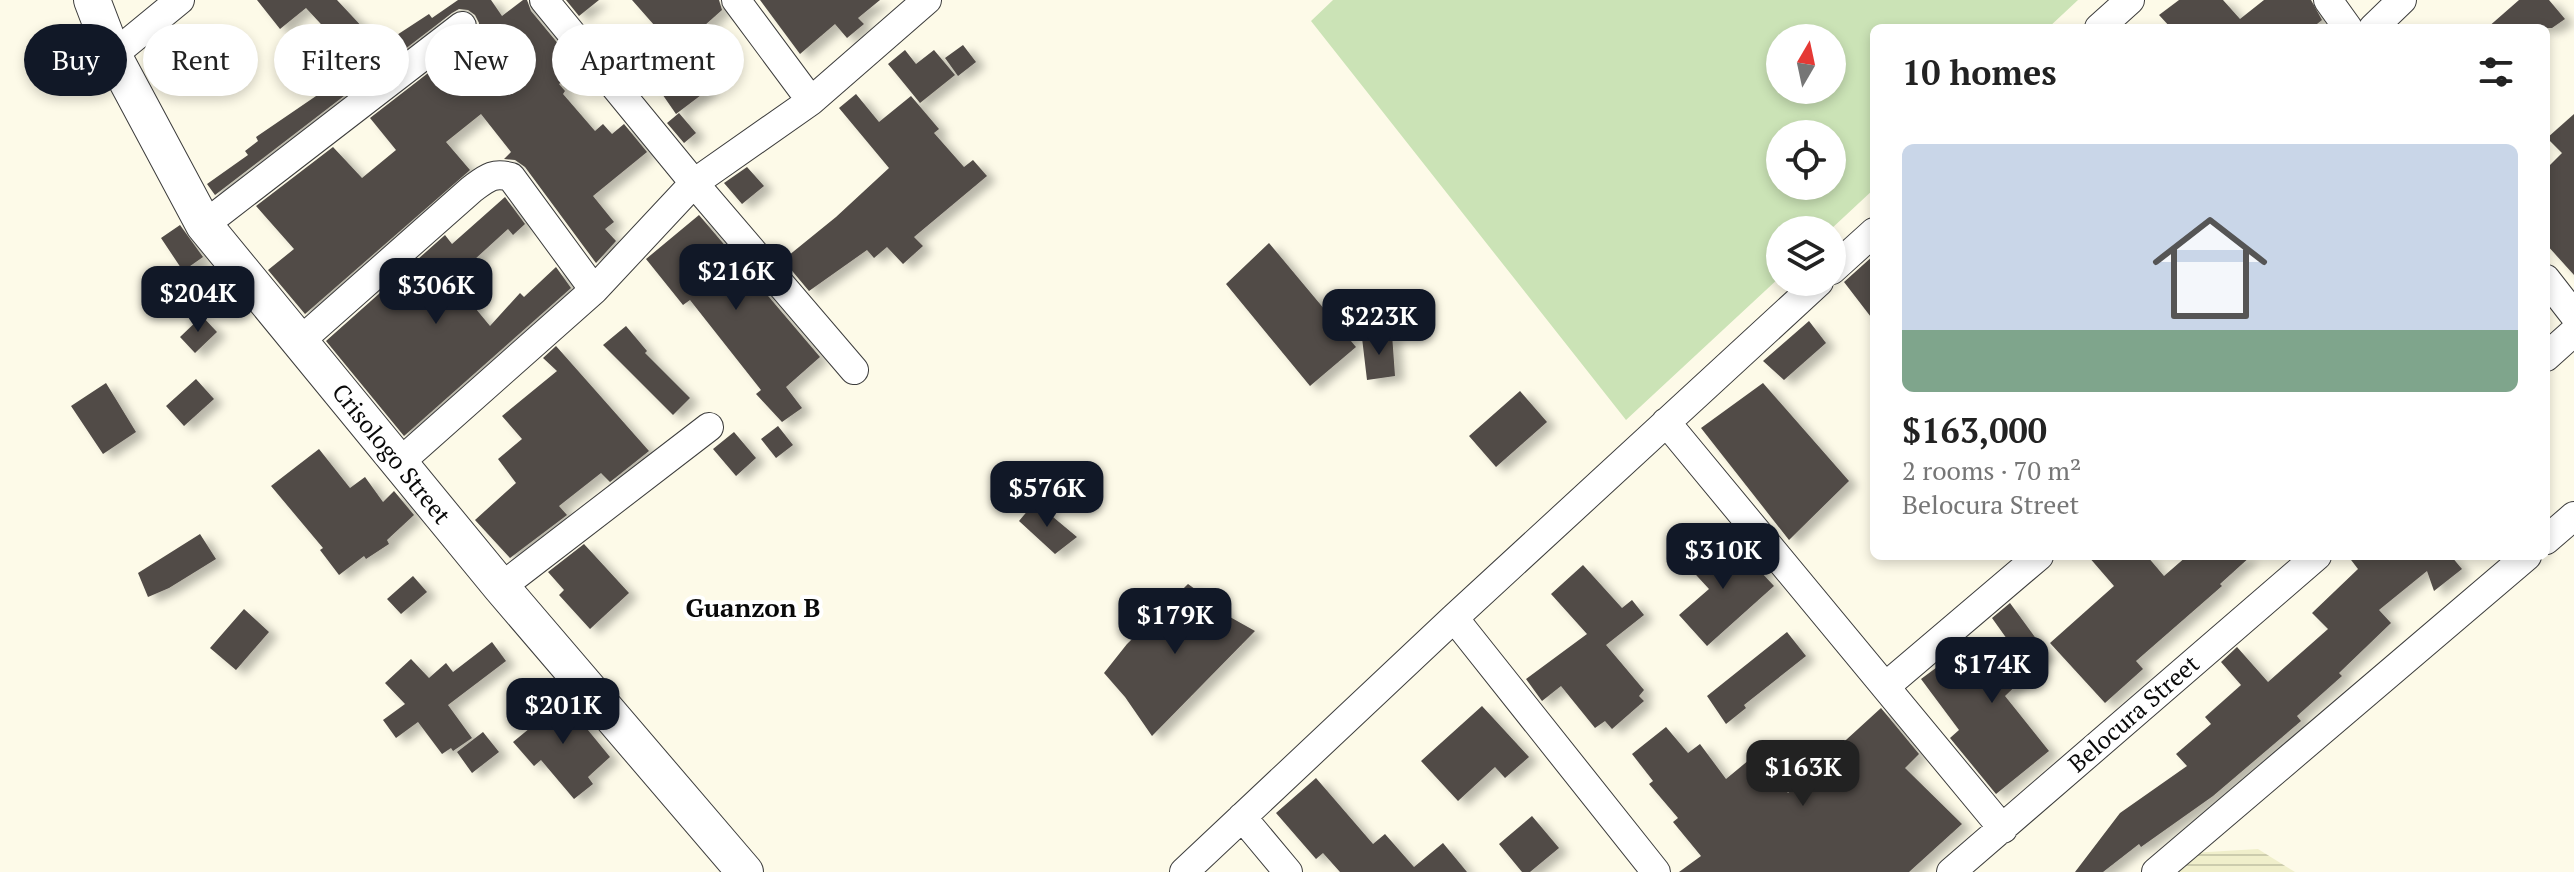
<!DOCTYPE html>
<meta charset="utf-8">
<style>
body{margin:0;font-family:"PT Serif",serif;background:#f2f2f2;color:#222;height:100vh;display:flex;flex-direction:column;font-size:30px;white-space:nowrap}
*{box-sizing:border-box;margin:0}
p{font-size:26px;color:#767676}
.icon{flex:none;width:44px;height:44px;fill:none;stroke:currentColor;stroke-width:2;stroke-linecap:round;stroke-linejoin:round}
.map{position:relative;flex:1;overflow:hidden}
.sheet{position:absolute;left:1870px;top:24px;width:680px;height:536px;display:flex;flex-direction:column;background:#fff;border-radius:12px;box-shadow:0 4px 12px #0003}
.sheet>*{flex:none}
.top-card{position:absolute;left:24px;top:24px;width:760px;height:72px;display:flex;gap:16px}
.needle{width:52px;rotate:9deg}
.buttons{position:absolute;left:1766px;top:24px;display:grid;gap:16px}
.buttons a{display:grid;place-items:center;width:80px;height:80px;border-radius:50%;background:#fff;box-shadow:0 4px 12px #0003;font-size:40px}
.price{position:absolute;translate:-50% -68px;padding:0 18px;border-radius:16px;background:#111827;color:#fff;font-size:26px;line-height:52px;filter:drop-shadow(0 2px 4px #0008)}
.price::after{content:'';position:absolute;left:50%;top:48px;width:24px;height:18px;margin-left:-12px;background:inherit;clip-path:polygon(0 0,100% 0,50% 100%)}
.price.current{background:#222;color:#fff}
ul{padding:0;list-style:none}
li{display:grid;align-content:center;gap:16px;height:424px;padding:0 32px}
li span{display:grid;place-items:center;height:248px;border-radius:12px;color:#555}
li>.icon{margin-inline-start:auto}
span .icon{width:144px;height:144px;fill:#fffc;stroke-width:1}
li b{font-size:34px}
h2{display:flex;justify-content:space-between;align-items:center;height:96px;padding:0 32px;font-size:34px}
.chip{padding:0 28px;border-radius:36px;background:#fff;box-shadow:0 4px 12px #0003;font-size:28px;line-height:72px}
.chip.current{background:#111827;color:#fff}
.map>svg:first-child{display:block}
</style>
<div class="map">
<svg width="2574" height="872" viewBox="0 0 2574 872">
<defs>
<pattern id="farmland-rules" width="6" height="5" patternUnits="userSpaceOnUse" patternTransform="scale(2)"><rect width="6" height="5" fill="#f0efcb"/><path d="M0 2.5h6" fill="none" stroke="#ccccad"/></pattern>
<filter id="shadow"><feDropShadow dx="9" dy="5" stdDeviation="4" flood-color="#0004"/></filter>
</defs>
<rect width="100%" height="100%" fill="#fdfae8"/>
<path fill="url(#farmland-rules)" d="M2258 849 2295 872H2170L2191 853Z"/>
<path fill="#cbe3b6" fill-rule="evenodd" d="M1333 0H2078L2048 28H1874V189L1830 230H1780V277L1626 420 1311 21ZM1780 38H1832V90H1780ZM1780 134H1832V186H1780Z"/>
<path fill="#514b47" filter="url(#shadow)" d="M257 0H337L380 46 429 14 432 18 458 0H491L502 16 523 0H527L531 11 579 69 559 84 565 91 563 94 595 131 603 124 612 134 624 124 647 152 593 196 614 222 605 229 616 241 596 263 525 167 515 160 504 159 511 152 481 114 446 142 470 170 305 314 268 270 294 249 256 206 333 147 362 178 396 150 370 118 472 39 478 32 479 23 475 15 468 10 459 9 452 13 215 195 207 184 248 155 245 151 258 141 256 137 360 66 306 8 280 29Z
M566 0H599L579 16Z
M632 0H719L722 10 678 49 709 89 676 114 633 52 662 34Z
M760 0H880L858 18 864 24 847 38 835 24 800 54Z
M2179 0H2223L2240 19 2264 0H2311L2322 20 2312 28H2171L2159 15Z
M2519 0H2549L2565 19 2552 28H2487Z
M963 45 976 62 958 76 945 58Z
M905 50 916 64 934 50 955 75 920 103 888 64Z
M856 94 879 122 911 96 939 129 934 133 964 167 973 160 987 176 914 237 923 246 903 264 887 247 874 258 867 250 809 291 783 260 836 217 889 168 839 108Z
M679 113 696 133 684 143 667 123Z
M2574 114V275L2546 244V169L2562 153 2547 138Z
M747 167 764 186 742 204 724 183Z
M505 197 525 224 513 235 508 229 452 280 490 326 520 293 524 297 556 267 571 288 404 436 326 341 445 235 452 244Z
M699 215 820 357 786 387 802 408 782 422 756 394 761 390 690 300 683 305 646 259Z
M180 225 203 257 183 271 161 238Z
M1269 243 1356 347 1310 386 1226 284Z
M1874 255V321L1844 282Z
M202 316 217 332 195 353 180 337Z
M1809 321 1826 343 1784 380 1763 361Z
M626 326 647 351 645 353 690 398 673 415 603 345Z
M1392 334 1395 376 1367 380 1362 338Z
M556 346 649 451 610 482 601 473 559 506 567 515 510 558 475 520 516 483 498 459 522 439 502 416 557 371 543 358Z
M196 379 214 399 184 426 166 406Z
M106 383 136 432 103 454 71 406Z
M1763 383 1849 481 1789 540 1701 428Z
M1520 391 1547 422 1496 467 1469 436Z
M778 426 793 445 776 458 761 439Z
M734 432 756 458 736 476 713 449Z
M319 449 350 488 365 477 383 502 394 491 414 515 387 540 389 544 366 559 364 556 339 575 320 550 323 548 271 486Z
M1035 502 1077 537 1055 554 1019 521Z
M200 534 216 559 169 588 148 597 138 573Z
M1714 539 1737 564 1746 556 1774 586 1707 646 1679 615 1709 589 1686 564Z
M584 544 629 593 590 629 559 595 564 590 548 572Z
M2088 556H2147L2164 576 2187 556H2251L2220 584 2222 586 2136 661 2143 669 2105 703 2050 643 2114 586Z
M2348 556H2451L2462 569 2434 591 2427 571 2379 610 2391 623 2339 673 2342 676 2297 716 2301 721 2213 796 2141 847 2139 844 2103 872H2075L2120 813 2187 766 2176 754 2211 724 2205 717 2241 685 2221 662 2237 647 2268 682 2328 629 2312 613 2358 569Z
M1583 565 1622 608 1632 600 1644 615 1606 645 1644 690 1639 696 1644 701 1612 729 1605 721 1595 728 1561 686 1542 701 1526 679 1587 634 1551 594Z
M413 576 427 592 401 614 387 599Z
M1188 584 1224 610 1221 612 1255 631 1152 736 1125 697 1104 673 1127 644Z
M2010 603 2048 655 2021 673 2025 677 2005 696 2049 751 1996 794 1950 738 1959 730 1921 679 1952 656 1966 675 2007 639 1992 618Z
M244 609 269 632 236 670 210 648Z
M1787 632 1806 656 1744 705 1746 708 1726 724 1707 696Z
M492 642 506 661 448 705 472 738 453 751 451 748 442 754 418 722 396 738 383 720 405 704 385 683 411 659 429 678 446 663 453 672Z
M556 691 610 757 588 777 593 784 574 799 541 760 534 766 513 742 541 719 538 716 545 710 541 705Z
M1482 706 1529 757 1505 778 1495 767 1458 801 1421 761Z
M1881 708 1919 754 1905 768 1962 824 1909 872H1679L1701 856 1673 822 1678 818 1649 784 1653 781 1632 754 1666 727 1688 753 1700 744 1726 779 1755 755 1788 793Z
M483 732 499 752 472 773 457 752Z
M1316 778 1373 844 1385 834 1414 867 1443 843 1467 872H1340L1323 853 1316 859 1276 813Z
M1532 816 1559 848 1530 872H1522L1499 844Z"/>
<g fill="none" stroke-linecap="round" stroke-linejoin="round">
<g stroke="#3c3c3c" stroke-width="30">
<path id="minor" d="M544 0 694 183 854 370
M736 0 811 101
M2328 0 2348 28
M2099 28 2130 0
M2373 28 2402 0
M113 55 180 0
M204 225 462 26
M1832 270 1874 232
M2546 279 2574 315
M299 342 472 189C487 178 493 172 511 177L594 290
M2546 357 2574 332
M1666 422 2003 829
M399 463 594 290 694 183 811 101 927 0
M2546 540 2574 516
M501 587 709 427
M1454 618 1656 872
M1886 686 2039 556
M1242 817 1288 872
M1184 872 1454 618 1819 282
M1951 872 2317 556
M2156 872 2527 556"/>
</g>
<g stroke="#3c3c3c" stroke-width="38">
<path id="tertiary" d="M92 0 113 55 204 225 501 587 745 872"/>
</g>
<use href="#minor" stroke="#fff" stroke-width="28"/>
<use href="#tertiary" stroke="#fff" stroke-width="36"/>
</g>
<g text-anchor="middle" stroke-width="8" stroke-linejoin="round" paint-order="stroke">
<g font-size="24" fill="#090909" stroke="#fff">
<text transform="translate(391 454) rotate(51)" y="8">Crisologo Street</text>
<text transform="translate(2134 714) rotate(-41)" y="8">Belocura Street</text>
</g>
<g font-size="26" font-weight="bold" fill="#090909" stroke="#fff">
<text x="753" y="617">Guanzon B</text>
</g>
</g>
</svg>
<div class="buttons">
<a><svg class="needle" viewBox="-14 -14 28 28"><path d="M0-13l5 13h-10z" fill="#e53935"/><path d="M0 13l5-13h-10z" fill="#767676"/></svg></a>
<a><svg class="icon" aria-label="locate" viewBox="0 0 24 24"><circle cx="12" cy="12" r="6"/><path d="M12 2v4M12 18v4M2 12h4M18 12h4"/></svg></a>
<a><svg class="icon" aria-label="layers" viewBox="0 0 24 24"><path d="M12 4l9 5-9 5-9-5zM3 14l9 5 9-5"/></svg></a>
</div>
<b class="price" style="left:736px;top:312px">$216K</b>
<b class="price" style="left:436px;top:326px">$306K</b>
<b class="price" style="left:198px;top:334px">$204K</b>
<b class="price" style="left:1379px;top:357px">$223K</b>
<b class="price" style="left:1047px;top:529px">$576K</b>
<b class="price" style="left:1723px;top:591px">$310K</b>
<b class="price" style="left:1175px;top:656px">$179K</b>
<b class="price" style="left:1992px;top:705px">$174K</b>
<b class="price" style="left:563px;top:746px">$201K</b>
<b class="price current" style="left:1803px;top:808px">$163K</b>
<div class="top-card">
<a class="chip current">Buy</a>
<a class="chip">Rent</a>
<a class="chip">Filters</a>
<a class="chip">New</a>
<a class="chip">Apartment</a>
</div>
<section class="sheet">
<h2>10 homes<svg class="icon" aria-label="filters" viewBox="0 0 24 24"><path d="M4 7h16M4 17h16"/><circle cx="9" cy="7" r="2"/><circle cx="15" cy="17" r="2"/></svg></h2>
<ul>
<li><span style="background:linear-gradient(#c9d6e8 75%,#7fa58c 0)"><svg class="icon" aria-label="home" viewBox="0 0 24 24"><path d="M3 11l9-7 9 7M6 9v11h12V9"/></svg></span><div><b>$163,000</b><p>2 rooms · 70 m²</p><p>Belocura Street</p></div></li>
</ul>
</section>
</div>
